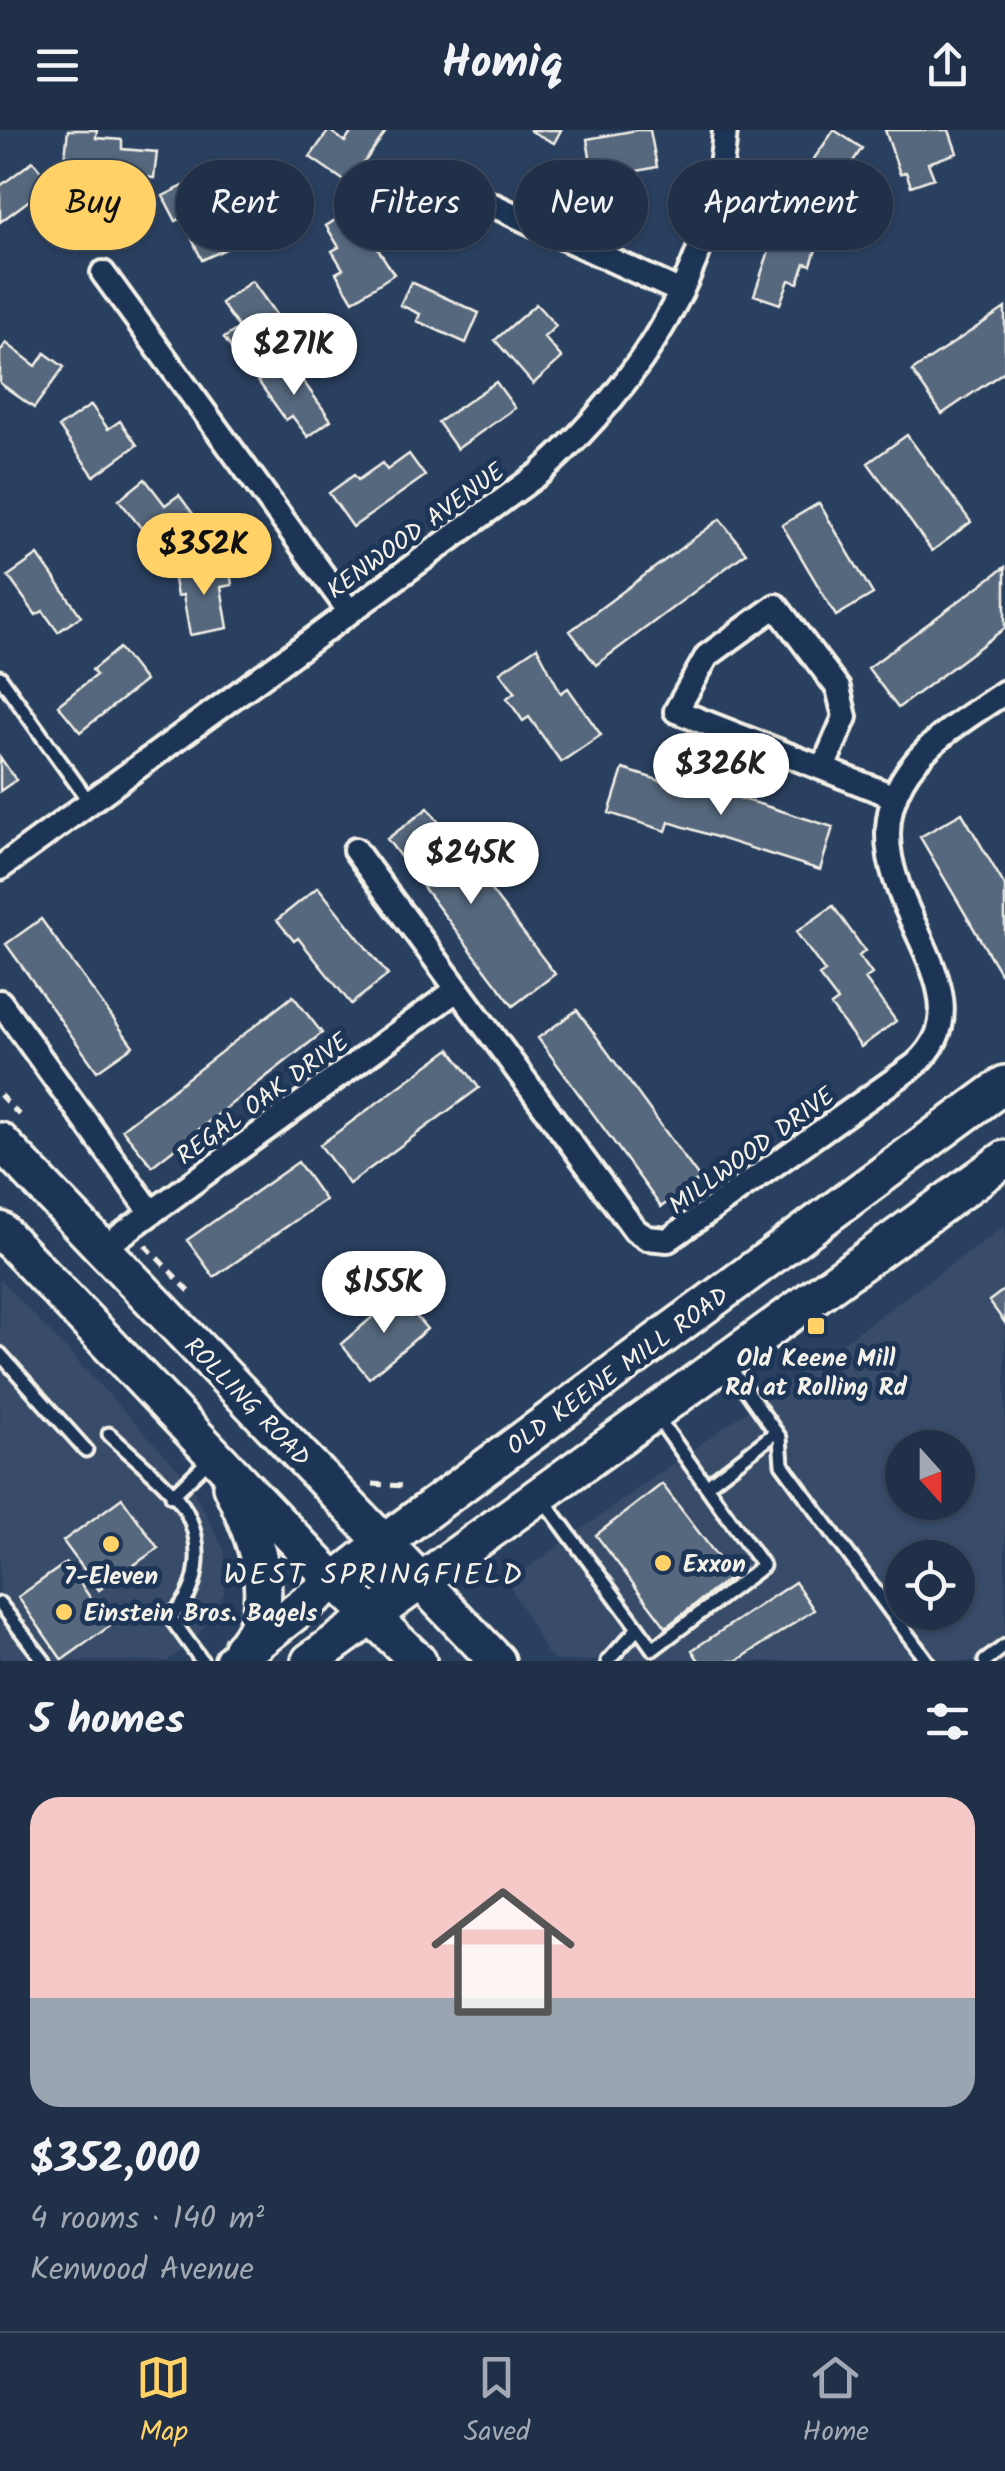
<!DOCTYPE html>
<meta charset="utf-8">
<style>
body{margin:0;font-family:Kalam,sans-serif;background:#28384f;color:#f1f3f6;height:100vh;display:flex;flex-direction:column;font-size:38px;white-space:nowrap}
*{box-sizing:border-box;margin:0}
p{font-size:32px;color:#a2a9b4}
.icon{flex:none;width:55px;height:55px;fill:none;stroke:currentColor;stroke-width:2;stroke-linecap:round;stroke-linejoin:round}
.map{position:relative;height:1531px;overflow:hidden}
.details{display:flex;flex-direction:column;background:#203048;flex:1}
.details>*{flex:none}
.hud{position:absolute;left:30px;top:30px;width:945px;height:90px;display:flex;gap:20px}
.needle{width:65px;rotate:159deg}
.fabs{position:absolute;left:885px;top:1300px;display:grid;gap:20px}
.fabs a{display:grid;place-items:center;width:90px;height:90px;border-radius:50%;background:#203048;box-shadow:0 2px 8px #0004,0 0 0 2px #3d4b60;font-size:50px}
.price{position:absolute;translate:-50% -85px;padding:0 22px;border-radius:35px;background:#fff;color:#222;font-size:32px;line-height:65px;filter:drop-shadow(0 2px 5px #0008)}
.price::after{content:'';position:absolute;left:50%;top:60px;width:30px;height:22px;margin-left:-15px;background:inherit;clip-path:polygon(0 0,100% 0,50% 100%)}
.price.current{background:#ffd166;color:#111}
ul{padding:0;list-style:none}
li{display:grid;align-content:center;gap:20px;height:530px;padding:0 30px}
li span{display:grid;place-items:center;height:310px;border-radius:30px;color:#555}
li>.icon{margin-inline-start:auto}
span .icon{width:180px;height:180px;fill:#fffc;stroke-width:1}
li b{font-size:42px}
h2{display:flex;justify-content:space-between;align-items:center;height:120px;padding:0 30px;font-size:42px}
.tag{padding:0 35px;border-radius:45px;background:#203048;box-shadow:0 2px 8px #0004,0 0 0 2px #3d4b60;font-size:35px;line-height:90px}
.tag.current{background:#ffd166;color:#111}
header{display:flex;justify-content:space-between;align-items:center;height:130px;padding:0 30px;background:#203048;font-size:45px;font-weight:600}
.menu{display:flex;justify-content:space-around;align-items:center;height:140px;border-top:2px solid #3d4b60;background:#203048;font-size:28px;color:#a2a9b4}
.menu a{display:grid;justify-items:center;gap:5px}
.menu .current{color:#ffd166}
.map>svg:first-child{display:block}
</style>
<header><svg class="icon" aria-label="menu" viewBox="0 0 24 24"><path d="M4 6h16M4 12h16M4 18h16"/></svg>Homiq<svg class="icon" aria-label="share" viewBox="0 0 24 24"><path d="M12 15V3M7 8l5-5 5 5M5 13v7h14v-7"/></svg></header>
<div class="map">
<svg width="1005" height="1531" viewBox="0 0 1005 1531">
<rect width="100%" height="100%" fill="#2a4060"/>
<filter id="ink" filterUnits="userSpaceOnUse"><feTurbulence type="fractalNoise" baseFrequency=".01" numOctaves="2"/><feDisplacementMap in="SourceGraphic" scale="20" xChannelSelector="R" yChannelSelector="G"/><feConvolveMatrix kernelMatrix="1 2 1 2 8 2 1 2 1" color-interpolation-filters="sRGB"/></filter>
<g filter="url(#ink)">
<path fill="#374c69" fill-rule="evenodd" d="M1005 1096V1531H555L546 1522 508 1452ZM902 1318H958V1372H902ZM902 1428H958V1482H902Z
M0 1149 187 1348 225 1421 224 1464 194 1512 167 1531H0Z"/>
<path fill="#56677d" stroke="#f4f1e8" stroke-width="2.5" d="M68 0H97L96 8 122 10V19L157 22 154 48 96 41V48L63 44Z
M329 0 345 12 353 0H387L349 54 310 27Z
M529 0H561L554 13Z
M637 0H650L657 37 618 45 620 53 595 58 587 9Z
M834 0 862 18 821 79 793 59Z
M885 0H949L957 23 928 33 934 48 911 56 906 42 900 44Z
M33 31 51 54 0 92V56Z
M210 43 223 70 216 73 225 92 217 97 228 118 202 130 182 88 176 91 163 66Z
M352 79 394 144 353 171 336 143 343 139 332 121 339 117 326 96Z
M781 86 822 101 811 135 805 133 798 153 789 150 780 174 754 165Z
M252 151 287 200 241 232 224 208 239 198 221 173Z
M411 152 479 183 466 213 417 191 420 184 400 175Z
M536 174 556 196 544 207 562 228 533 254 495 210Z
M1005 178V241L942 284 912 241Z
M6 213 36 236 45 223 64 237 34 278 0 253V222Z
M288 230 331 290 308 307 292 286 286 290 258 251Z
M496 252 515 278 457 319 438 292Z
M91 275 108 299 120 291 137 315 94 346 59 297Z
M907 305 971 392 932 421 868 333Z
M409 324 425 346 353 397 329 363 354 345 358 350 382 333 387 340Z
M145 349 165 375 179 365 196 388 157 418 119 370Z
M819 373 873 464 836 486 782 395Z
M720 389 746 423 596 535 570 501Z
M38 425 81 486 58 502 43 481 36 485 8 446Z
M229 435 232 455 221 457 228 498 190 505 183 465 177 466 173 444Z
M1005 437V498L898 578 868 538Z
M537 517 561 563 568 558 601 605 561 632 529 587 523 591 507 568 515 562 500 542Z
M119 518 145 551 80 602 58 575 96 545 92 540Z
M0 627 16 650 0 661Z
M623 639 674 655 676 648 833 697 820 740 669 692 666 701 609 683Z
M428 678 555 844 513 876 387 709Z
M962 683 1005 756V840L1000 843 920 707Z
M318 757 388 845 351 874 298 808 294 811 277 790Z
M833 776 865 821 859 826 872 844 865 849 896 891 861 917 831 876 838 871 819 846 825 842 796 802Z
M41 789 133 916 97 941 6 814Z
M293 866 322 903 152 1036 122 999Z
M577 880 700 1049 661 1077 538 908Z
M450 919 479 958 349 1054 320 1015Z
M298 1032 325 1070 214 1147 187 1110Z
M1005 1159V1193L989 1171Z
M398 1165 427 1199 369 1248 341 1214Z
M662 1354 732 1446 666 1497 596 1405Z
M122 1368 158 1418 99 1460 63 1411Z
M66 1433 110 1496 62 1530 18 1467Z
M795 1452 814 1480 737 1531H699L692 1520Z"/>
<g fill="none" stroke-linecap="round" stroke-linejoin="round">
<g stroke="#f4f1e8" stroke-width="19">
<path id="lane" d="M0 547 90 673
M0 1224 86 1320
M729 1236 780 1308 782 1334 927 1531
M109 1304C129 1324 173 1357 186 1381 204 1416 201 1462 170 1487L202 1531
M706 1356 776 1302
M172 1366 212 1327
M543 1369 638 1498 608 1531
M0 1474 44 1531
M638 1498 653 1519 763 1436 657 1287
M985 1531 1005 1516"/>
</g>
<g stroke="#f4f1e8" stroke-width="30">
<path id="street" d="M471 65 681 162
M103 143 350 482
M824 636 845 587 838 558 776 476 707 526 676 581 895 667
M355 720 635 1100 647 1108 668 1110 915 935C1003 858 841 759 902 651 924 612 969 586 1005 562
M0 738 540 343C640 253 715 138 725 0
M0 872 151 1082
M102 1119 455 861"/>
</g>
<g stroke="#f4f1e8" stroke-width="42">
<path id="primary" d="M0 1011 497 1531
M0 1100 317 1433 418 1531
M231 1356C253 1402 284 1474 242 1518
M233 1531 383 1413 1005 954
M310 1531 1005 1029"/>
</g>
<path stroke="#f4f1e8" stroke-width="5" stroke-dasharray="10 8" stroke-linecap="butt" d="M0 965 23 989
M145 1115 190 1162
M373 1354 404 1356"/>
<use href="#lane" stroke="#1d3557" stroke-width="11"/>
<use href="#street" stroke="#1d3557" stroke-width="22"/>
<use href="#primary" stroke="#1d3557" stroke-width="35"/>
</g>
</g>
<g fill="#ffd166" stroke="#1d3557" stroke-width="4">
<rect x="806" y="1186" width="20" height="20" rx="5"/>
<circle cx="111" cy="1414" r="10"/>
<circle cx="663" cy="1433" r="10"/>
<circle cx="64" cy="1482" r="10"/>
</g>
<g text-anchor="middle" stroke-width="10" stroke-linejoin="round" paint-order="stroke">
<g font-size="25" fill="#f4f1e8" stroke="#1d3557">
<text transform="translate(415 400) rotate(-36)" y="9">KENWOOD AVENUE</text>
<text transform="translate(262 968) rotate(-36)" y="9">REGAL OAK DRIVE</text>
<text transform="translate(751 1020) rotate(-36)" y="9">MILLWOOD DRIVE</text>
<text transform="translate(617 1240) rotate(-36)" y="9">OLD KEENE MILL ROAD</text>
<text transform="translate(248 1271) rotate(46)" y="9">ROLLING ROAD</text>
</g>
<g font-size="25" font-weight="bold" fill="#f4f1e8" stroke="#1d3557">
<text x="816" y="1236">Old Keene Mill<tspan x="816" dy="29">Rd at Rolling Rd</tspan></text>
<text x="683" y="1442" text-anchor="start">Exxon</text>
<text x="111" y="1454">7-Eleven</text>
<text x="84" y="1491" text-anchor="start">Einstein Bros. Bagels</text>
</g>
<g font-size="30" letter-spacing="2.5" fill="#f4f1e8" stroke="#1d3557">
<text x="374" y="1454">WEST SPRINGFIELD</text>
</g>
</g>
</svg>
<div class="fabs">
<a><svg class="needle" viewBox="-14 -14 28 28"><path d="M0-13l5 13h-10z" fill="#e53935"/><path d="M0 13l5-13h-10z" fill="#a2a9b4"/></svg></a>
<a><svg class="icon" aria-label="locate" viewBox="0 0 24 24"><circle cx="12" cy="12" r="6"/><path d="M12 2v4M12 18v4M2 12h4M18 12h4"/></svg></a>
</div>
<b class="price" style="left:294px;top:268px">$271K</b>
<b class="price current" style="left:204px;top:468px">$352K</b>
<b class="price" style="left:721px;top:688px">$326K</b>
<b class="price" style="left:471px;top:777px">$245K</b>
<b class="price" style="left:384px;top:1206px">$155K</b>
<div class="hud">
<a class="tag current">Buy</a>
<a class="tag">Rent</a>
<a class="tag">Filters</a>
<a class="tag">New</a>
<a class="tag">Apartment</a>
</div>
</div>
<section class="details">
<h2>5 homes<svg class="icon" aria-label="filters" viewBox="0 0 24 24"><path d="M4 7h16M4 17h16"/><circle cx="9" cy="7" r="2"/><circle cx="15" cy="17" r="2"/></svg></h2>
<ul>
<li><span style="background:linear-gradient(#f6c9c9 65%,#9aa5b1 0)"><svg class="icon" aria-label="home" viewBox="0 0 24 24"><path d="M3 11l9-7 9 7M6 9v11h12V9"/></svg></span><div><b>$352,000</b><p>4 rooms · 140 m²</p><p>Kenwood Avenue</p></div></li>
</ul>
</section>
<nav class="menu">
<a class="current"><svg class="icon" aria-label="map" viewBox="0 0 24 24"><path d="M3 6l6-2 6 2 6-2v14l-6 2-6-2-6 2zM9 4v14M15 6v14"/></svg>Map</a>
<a><svg class="icon" aria-label="saved" viewBox="0 0 24 24"><path d="M7 4h10v16l-5-4-5 4z"/></svg>Saved</a>
<a><svg class="icon" aria-label="home" viewBox="0 0 24 24"><path d="M3 11l9-7 9 7M6 9v11h12V9"/></svg>Home</a>
</nav>
